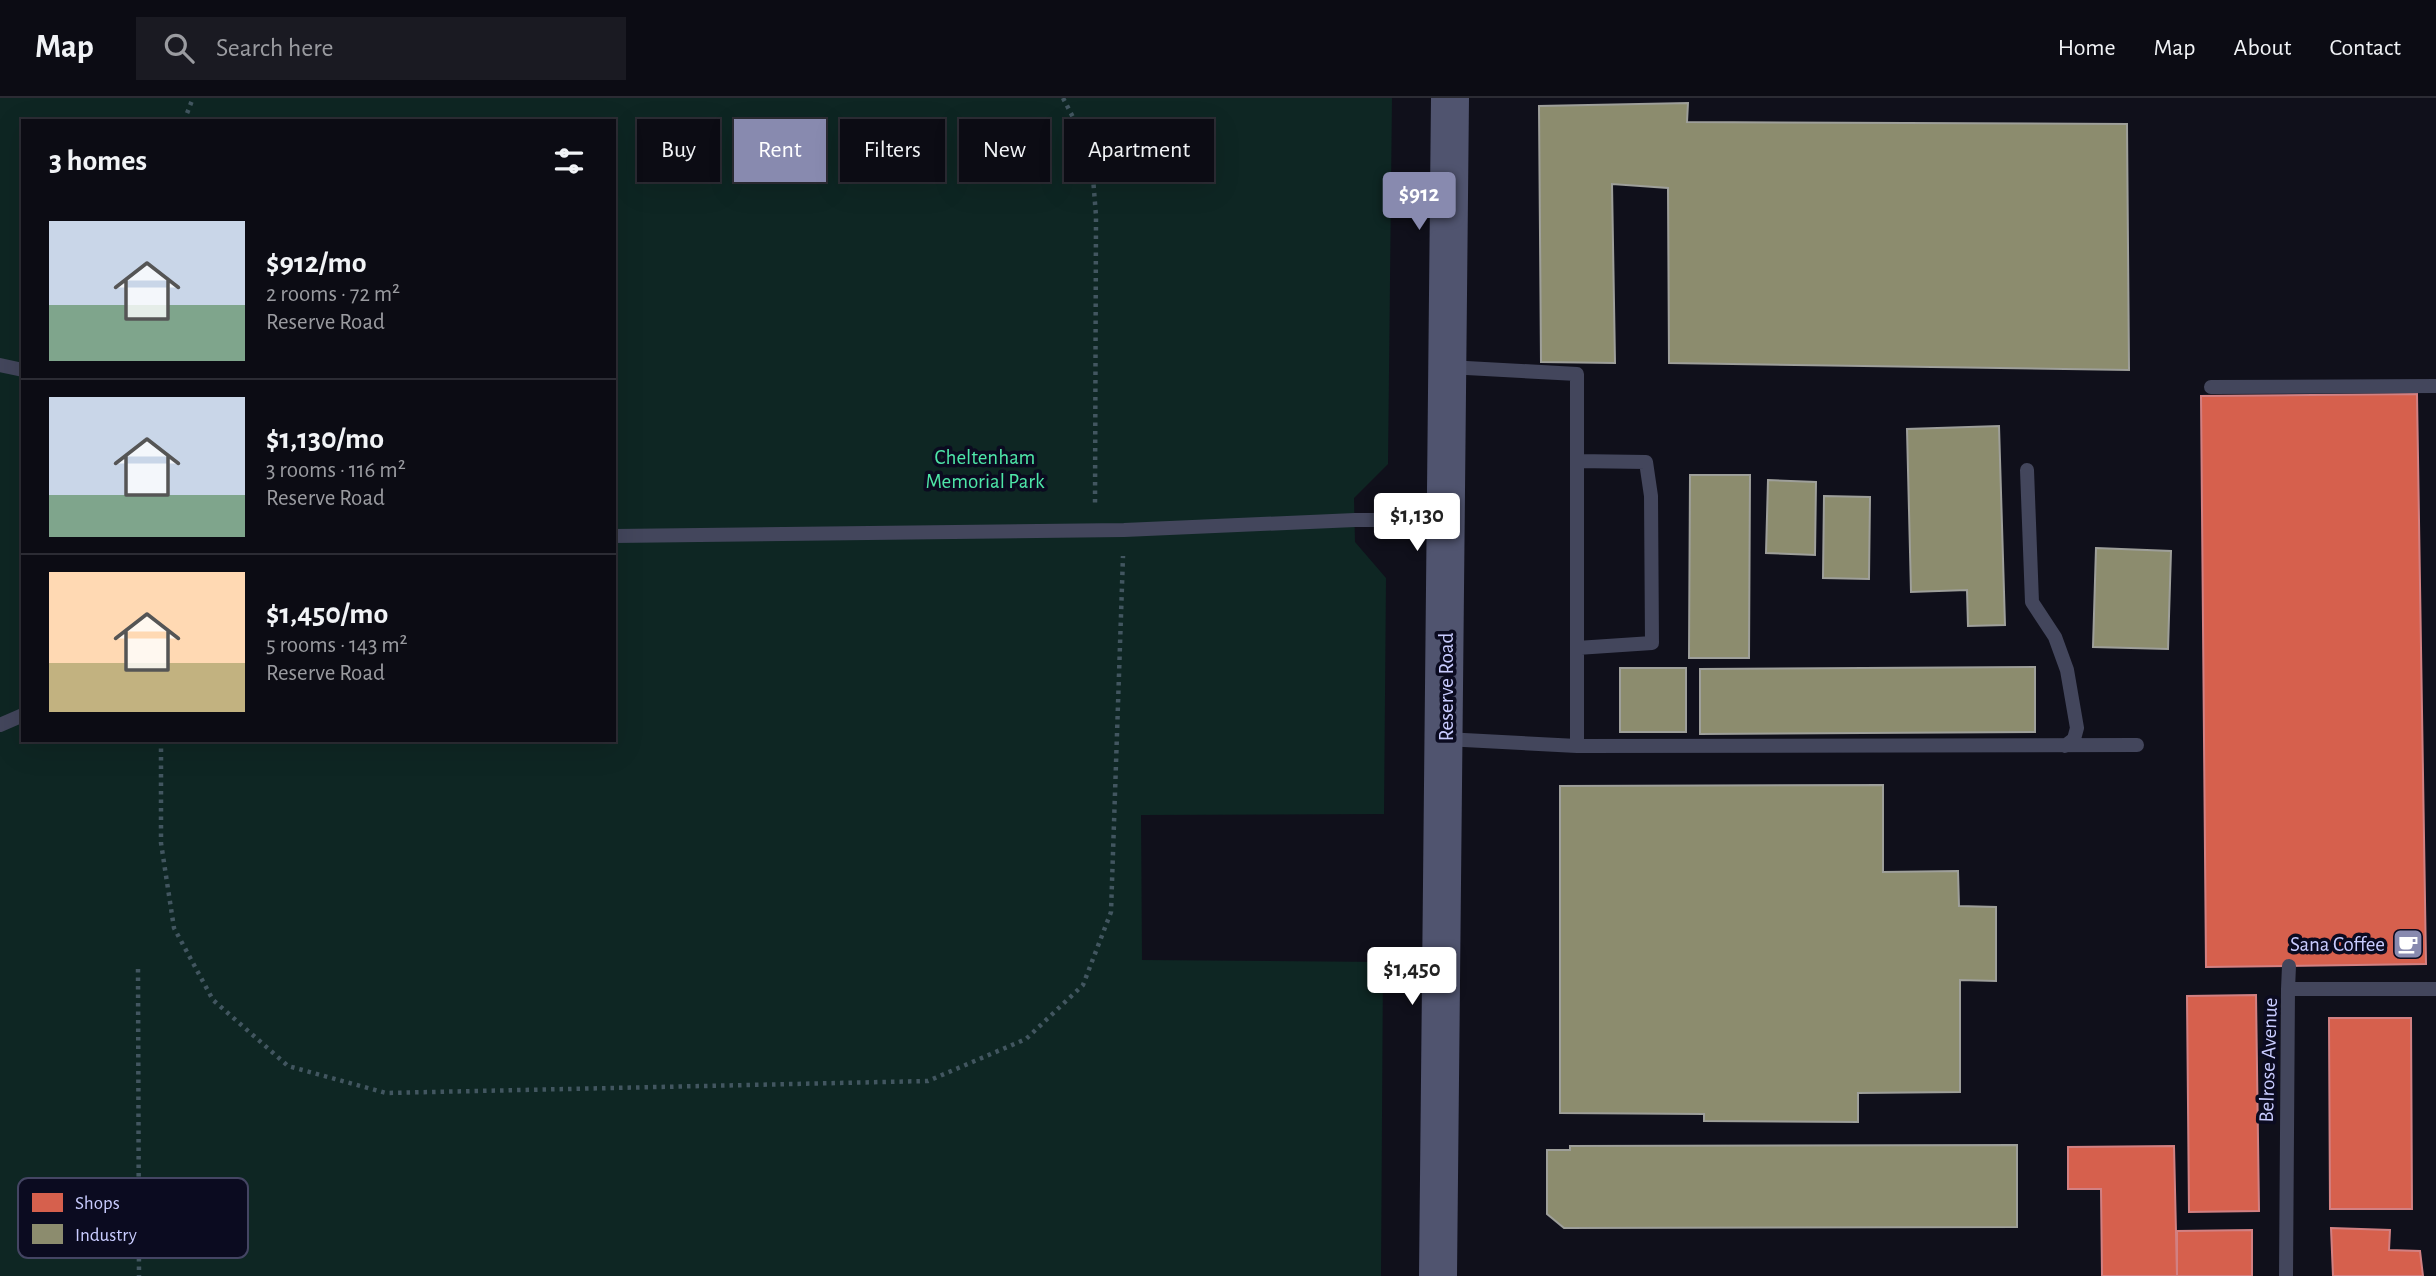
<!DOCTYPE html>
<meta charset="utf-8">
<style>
body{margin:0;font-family:"Alegreya Sans",sans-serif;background:#1a1a22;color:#f1f3f6;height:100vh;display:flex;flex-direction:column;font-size:26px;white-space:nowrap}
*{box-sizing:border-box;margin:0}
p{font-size:23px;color:#9a9ba0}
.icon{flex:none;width:38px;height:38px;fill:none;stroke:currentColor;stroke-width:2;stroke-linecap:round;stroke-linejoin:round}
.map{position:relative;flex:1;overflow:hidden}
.panel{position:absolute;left:21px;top:21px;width:595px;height:623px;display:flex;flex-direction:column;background:#0c0c14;border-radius:0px;box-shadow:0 7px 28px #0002,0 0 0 2px #2c2c34}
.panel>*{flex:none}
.banner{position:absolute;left:637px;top:21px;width:665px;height:63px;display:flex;gap:14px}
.price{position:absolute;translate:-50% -60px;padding:0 16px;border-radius:7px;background:#fff;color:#222;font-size:23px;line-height:46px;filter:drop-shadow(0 2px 4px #0008)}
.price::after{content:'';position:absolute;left:50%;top:42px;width:21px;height:16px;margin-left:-10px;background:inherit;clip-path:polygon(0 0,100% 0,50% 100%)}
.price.active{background:#888aaf;color:#fff}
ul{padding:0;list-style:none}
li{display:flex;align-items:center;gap:21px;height:175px;padding:0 28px}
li+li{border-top:2px solid #2c2c34}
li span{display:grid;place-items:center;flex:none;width:196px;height:140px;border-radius:0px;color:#555}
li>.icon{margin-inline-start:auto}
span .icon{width:84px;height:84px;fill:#fffc;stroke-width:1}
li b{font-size:30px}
h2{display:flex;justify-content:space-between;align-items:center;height:84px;padding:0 28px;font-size:30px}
.pill{padding:0 24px;border-radius:0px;background:#0c0c14;box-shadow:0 7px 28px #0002,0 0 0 2px #2c2c34;font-size:24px;line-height:63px}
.pill.active{background:#888aaf;color:#fff}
header{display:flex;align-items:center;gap:42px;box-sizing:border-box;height:98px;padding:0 35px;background:#0c0c14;border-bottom:2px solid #2c2c34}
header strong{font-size:33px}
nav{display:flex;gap:38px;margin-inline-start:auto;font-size:24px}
.search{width:490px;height:63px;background:#1a1a22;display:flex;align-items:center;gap:18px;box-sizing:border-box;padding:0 24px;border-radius:0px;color:#9a9ba0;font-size:26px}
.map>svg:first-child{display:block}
</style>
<header>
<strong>Map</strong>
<div class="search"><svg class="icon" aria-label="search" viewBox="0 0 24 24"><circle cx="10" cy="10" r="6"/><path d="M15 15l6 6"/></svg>Search here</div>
<nav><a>Home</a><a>Map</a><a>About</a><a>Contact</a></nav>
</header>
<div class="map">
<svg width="2436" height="1178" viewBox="0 0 2436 1178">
<rect width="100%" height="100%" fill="#10101b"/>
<path fill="#0e2623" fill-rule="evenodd" d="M0 0H1392L1388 366 1354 400 1355 444 1386 480 1384 716 1141 717 1142 862 1383 864 1381 1178H0ZM23 23H614V642H23Z"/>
<path fill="#d6604d" stroke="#d28082" stroke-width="2" d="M2417 296 2426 866 2206 869 2201 298Z
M2256 897 2259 1113 2189 1114 2187 898Z
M2329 920H2411L2412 1111H2330Z
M2174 1048 2177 1178H2102L2101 1091H2068V1049Z
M2331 1130 2390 1132 2389 1152 2420 1153 2423 1178H2333Z
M2252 1132V1178H2177V1133Z"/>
<path fill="#8c8c6e" stroke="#9e9f9a" stroke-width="2" d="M1688 5 1687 24 2127 26 2129 272 1669 265 1668 90 1612 86 1615 265 1541 264 1539 8Z
M1999 328 2005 527 1968 528 1967 492 1911 494 1907 331Z
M1690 377H1750L1749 560H1689Z
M1768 382 1816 384 1815 457 1766 455Z
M1824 398 1870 399 1869 481 1823 480Z
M2096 450 2171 453 2168 551 2093 549Z
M2035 569V634L1700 636V571Z
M1620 570H1686V634H1620Z
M1883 687V774L1958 773 1959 808 1996 809V883L1960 882V994L1858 995V1024L1704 1023V1016L1560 1015V688Z
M2017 1047V1129L1564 1130 1547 1116V1052H1570V1048Z"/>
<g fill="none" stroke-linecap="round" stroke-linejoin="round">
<path stroke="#425660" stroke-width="4.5" stroke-dasharray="3.5 5" stroke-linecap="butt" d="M1063 0 1091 54 1096 118 1095 409
M184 23 193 0
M161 642V745L174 830 213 902 288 968 386 995 928 983 1026 941 1083 887 1111 814 1123 458
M138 871 139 1178"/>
<path stroke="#43465c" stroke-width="14" d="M0 267 23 272
M1448 269 1577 276V648
M2211 289 2436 288
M1577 363 1646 364 1651 398 1652 545 1577 550
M2027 372 2032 504 2055 539 2067 572 2077 630 2074 641 2065 648
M614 438 1124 432 1355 422H1446
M0 627 23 617
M1445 641 1577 648 2137 647
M2288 891 2289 868
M2286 1178 2288 891H2436"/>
<path stroke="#50546f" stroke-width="38" d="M1438 1178 1450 0"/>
</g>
<defs>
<g id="cafe-square" transform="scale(1.575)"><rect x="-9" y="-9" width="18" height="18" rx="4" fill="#888aaf" stroke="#0b0b20"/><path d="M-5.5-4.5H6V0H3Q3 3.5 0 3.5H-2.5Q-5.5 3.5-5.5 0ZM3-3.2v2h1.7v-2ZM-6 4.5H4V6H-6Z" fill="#fff"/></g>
</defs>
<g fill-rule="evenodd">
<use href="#cafe-square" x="2408" y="846"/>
</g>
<g text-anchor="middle" stroke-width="7" stroke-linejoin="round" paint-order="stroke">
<g font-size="21" fill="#4ee7a8" stroke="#0b0b20">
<text x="985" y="366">Cheltenham<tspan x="985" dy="24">Memorial Park</tspan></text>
</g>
<g font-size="21" fill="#c9ccff" stroke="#0b0b20">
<text transform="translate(1446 589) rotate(-90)" y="7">Reserve Road</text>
<text transform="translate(2268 962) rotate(-88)" y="7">Belrose Avenue</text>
</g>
<g font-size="21" fill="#c9ccff" stroke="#0b0b20" text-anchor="end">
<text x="2385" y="853">Sana Coffee</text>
</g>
</g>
<rect x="18" y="1080" width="230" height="80" rx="10" fill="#0b0b20" stroke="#444563" stroke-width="2"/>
<rect x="32" y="1095" width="31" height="19" fill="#d6604d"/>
<rect x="32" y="1126" width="31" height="20" fill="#8c8c6e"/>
<g font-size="19" fill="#c9ccff">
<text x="75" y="1111">Shops</text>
<text x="75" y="1143">Industry</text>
</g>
</svg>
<b class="price active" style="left:1419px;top:134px">$912</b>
<b class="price" style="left:1417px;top:455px">$1,130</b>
<b class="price" style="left:1412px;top:909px">$1,450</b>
<div class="banner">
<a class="pill">Buy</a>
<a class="pill active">Rent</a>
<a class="pill">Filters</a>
<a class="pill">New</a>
<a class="pill">Apartment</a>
</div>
<section class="panel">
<h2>3 homes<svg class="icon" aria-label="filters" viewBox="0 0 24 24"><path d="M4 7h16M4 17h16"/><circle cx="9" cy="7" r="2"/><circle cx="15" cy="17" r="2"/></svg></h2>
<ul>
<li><span style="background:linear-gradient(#c9d6e8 60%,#7fa58c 0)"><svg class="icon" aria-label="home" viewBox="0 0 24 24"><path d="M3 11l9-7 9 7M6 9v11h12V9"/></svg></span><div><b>$912/mo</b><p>2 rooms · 72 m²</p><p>Reserve Road</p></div></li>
<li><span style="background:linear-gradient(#c9d6e8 70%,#7fa58c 0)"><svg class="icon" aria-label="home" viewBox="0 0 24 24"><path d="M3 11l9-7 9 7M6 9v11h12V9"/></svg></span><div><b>$1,130/mo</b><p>3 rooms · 116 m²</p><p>Reserve Road</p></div></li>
<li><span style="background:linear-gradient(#ffd9b3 65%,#c2b280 0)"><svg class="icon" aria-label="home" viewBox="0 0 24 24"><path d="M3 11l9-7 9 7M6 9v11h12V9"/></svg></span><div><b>$1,450/mo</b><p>5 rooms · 143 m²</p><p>Reserve Road</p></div></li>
</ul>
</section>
</div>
